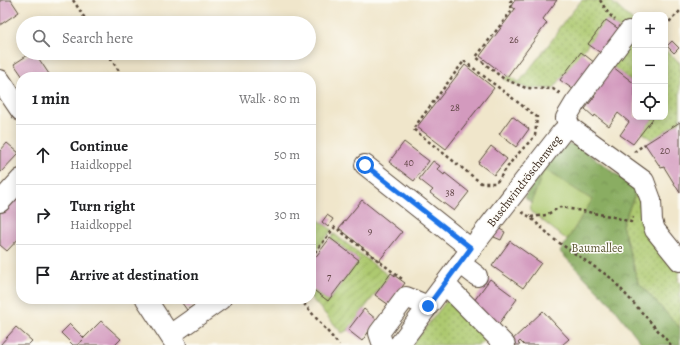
<!DOCTYPE html>
<html lang="en">
<head>
<meta charset="utf-8">
<style>
  body { margin:0; font-family:Alegreya,serif; background:#f2f2f2; color:#202124 }
  .controls { position:absolute; right:12px; top:12px; display:grid; overflow:hidden; border-radius:8px; box-shadow:0 2px 10px #0003 }
  .controls button { width:36px; height:36px; display:grid; place-items:center; padding:0; border:0; border-bottom:1px solid #e0e0e0; background:#fff; color:#202124; font:20px sans-serif }
  .stop { position:absolute; width:12px; height:12px; margin:-9px; border:3px solid #1a73e8; border-radius:50%; background:#fff }
  .stop.end { background:#1a73e8; border-color:#fff; box-shadow:0 1px 4px #0008 }
  .list { margin:0; padding:0; list-style:none }
  h2 { display:flex; justify-content:space-between; align-items:center; height:52px; margin:0; padding:0 16px; font-size:17px }
  h2 small { font-size:13px; font-weight:400; color:#757577 }
  .list li { display:grid; grid-template-columns:26px 1fr auto; gap:12px; align-items:center; box-sizing:border-box; height:60px; padding:0 16px; border-top:1px solid #e0e0e0 }
  .list b { display:block; font-size:15px; white-space:nowrap }
  .list p { margin:0; font-size:13px; white-space:nowrap; color:#757577 }
  .list em { font-size:13px; font-style:normal; color:#757577 }
  .icon { flex:none; width:22px; height:22px; fill:none; stroke:currentColor; stroke-width:2; stroke-linecap:round; stroke-linejoin:round }
  .map { position:relative; flex:none; width:680px; height:345px; overflow:hidden }
  .search { position:absolute; background:#fff; box-shadow:0 2px 10px #0003; left:16px; top:16px; width:300px; height:44px; display:flex; align-items:center; gap:10px; box-sizing:border-box; padding:0 14px; border-radius:22px; color:#757577; font-size:15px }
  .panel { position:absolute; background:#fff; box-shadow:0 2px 10px #0003; left:16px; top:72px; width:300px; height:232px; border-radius:16px }
  .map>svg:first-child { display:block }
  .grass { fill:url(#grass-dots); stroke:#747a46 }
  .forest { fill:url(#forest-crowns); stroke:#626c40 }
  .park { fill:#adc96f; stroke:#747a46 }
  .garden { fill:url(#garden-furrows); stroke:#747a46 }
  .building { fill:#d39abe }
  .lines { fill:none; stroke-linecap:round; stroke-linejoin:round }
  .minor-casing { stroke:#564638; stroke-width:22 }
  .path { stroke:#564638; stroke-width:2.5; stroke-dasharray:3 3; stroke-linecap:butt }
  .minor { stroke:#fff; stroke-width:20 }
  .route { stroke:#1a73e8; stroke-width:5 }
  .labels { text-anchor:middle; stroke-width:3; stroke-linejoin:round; paint-order:stroke }
  .number-label { font-size:10px; fill:#614646 }
  .street-label { font-size:12px; fill:#3b2a1e; stroke:#fdfcf7 }
  .park-label { font-size:12px; fill:#5d5a36; stroke:#fdfcf7 }
</style>
</head>
<body>
<div class="map">
<svg width="680" height="345" viewBox="0 0 680 345">
  <defs>
    <pattern id="grass-dots" width="8" height="8" patternUnits="userSpaceOnUse"><rect width="8" height="8" fill="#adc96f"/><path d="M2 2h.1M6 6h.1" fill="none" stroke="#8ea35b" stroke-width="1.8" stroke-linecap="round"/></pattern>
    <pattern id="forest-crowns" width="20" height="18" patternUnits="userSpaceOnUse"><rect width="20" height="18" fill="#8aad62"/><path d="M2 6a3 3 0 1 1 6 0M12 15a3 3 0 1 1 6 0" fill="none" stroke="#728d50"/></pattern>
    <pattern id="garden-furrows" width="10" height="10" patternUnits="userSpaceOnUse"><rect width="10" height="10" fill="#adc96f"/><path d="M-1 1l2-2M0 10L10 0M9 11l2-2" fill="none" stroke="#8ea35b"/></pattern>
  </defs>
  <rect width="100%" height="100%" fill="#fdfcf7"/>
  <filter id="ink" filterUnits="userSpaceOnUse"><feTurbulence type="fractalNoise" baseFrequency=".025" numOctaves="2"/><feDisplacementMap in="SourceGraphic" scale="8" xChannelSelector="R" yChannelSelector="G"/><feConvolveMatrix kernelMatrix="1 2 1 2 8 2 1 2 1" color-interpolation-filters="sRGB"/></filter>
  <filter id="wash" filterUnits="userSpaceOnUse"><feTurbulence type="fractalNoise" baseFrequency=".012" numOctaves="4" result="noise"/><feDisplacementMap in="SourceGraphic" scale="16" xChannelSelector="R" yChannelSelector="G"/><feGaussianBlur stdDeviation="0.9" result="paint"/><feColorMatrix in="noise" values="0 0 0 0 0 0 0 0 0 0 0 0 0 0 0 0 0 1.4 0 .05"/><feComposite in="paint" operator="in"/></filter>
  <g filter="url(#wash)">
    <rect width="100%" height="100%" fill="#f0e6cb"/>
    <path class="grass" d="M 582,0 L 610,0 L 635,23 L 635,84 L 613,67 L 620,30 L 607,20 L 553,89 L 526,88 L 504,79 L 508,75 L 519,82 L 521,80 L 559,31 L 558,29 Z
      M 665,50 L 680,63 L 680,122 L 652,140 L 642,132 L 654,117 L 665,117 Z
      M 637,190 L 646,228 L 680,267 L 678,281 L 680,283 L 680,328 L 638,282 L 622,225 Z
      M 452,294 L 490,335 L 480,345 L 412,345 Z"/>
    <path class="forest" d="M 575,144 L 637,189 L 622,225 L 638,282 L 680,328 L 680,345 L 643,345 L 611,304 L 560,252 L 592,200 L 544,170 L 531,203 L 524,197 L 558,146 Z"/>
    <path class="park" d="M 544,169 L 592,200 L 567,240 L 529,210 Z"/>
    <path class="garden" d="M 316,218 L 332,230 L 311,257 L 311,224 Z
      M 334,234 L 389,276 L 348,330 L 342,333 L 311,298 L 311,288 L 328,301 L 359,260 L 330,238 Z"/>
    <g id="blocks">
      <path class="building" d="M 0,0 L 11,0 L 19,12 L 0,25 Z
        M 515,0 L 557,0 L 543,19 L 547,23 L 507,77 L 480,56 L 515,9 L 511,6 Z
        M 606,20 L 620,30 L 602,54 L 588,44 Z
        M 672,41 L 679,48 L 674,53 L 667,46 Z
        M 581,52 L 595,63 L 574,90 L 560,80 Z
        M 31,53 L 35,53 L 51,77 L 23,77 L 14,64 Z
        M 465,65 L 494,88 L 446,149 L 417,127 Z
        M 613,67 L 635,84 L 635,117 L 654,117 L 633,144 L 620,135 L 629,122 L 618,113 L 609,126 L 595,115 L 594,117 L 585,109 L 595,96 L 593,93 Z
        M 512,116 L 529,129 L 516,147 L 499,134 Z
        M 680,122 L 680,193 L 664,167 L 661,168 L 645,144 Z
        M 404,142 L 429,161 L 414,181 L 389,162 Z
        M 7,143 L 19,153 L 0,173 L 0,151 Z
        M 491,146 L 507,159 L 494,175 L 478,163 Z
        M 433,161 L 440,166 L 437,169 L 444,175 L 445,173 L 469,192 L 454,211 L 430,193 L 433,190 L 419,179 Z
        M 15,193 L 21,198 L 21,236 L 7,251 L 0,245 L 0,208 Z
        M 362,200 L 402,232 L 379,261 L 339,228 Z
        M 327,215 L 333,219 L 328,227 L 322,222 Z
        M 496,227 L 505,232 L 501,240 L 494,237 Z
        M 330,238 L 359,260 L 328,301 L 311,288 L 311,263 Z
        M 510,241 L 541,263 L 523,288 L 492,266 Z
        M 391,273 L 405,283 L 389,305 L 375,295 Z
        M 490,279 L 517,299 L 498,325 L 471,305 Z
        M 179,299 L 204,299 L 187,310 Z
        M 364,309 L 377,320 L 362,341 L 348,330 Z
        M 543,311 L 569,339 L 562,345 L 524,345 L 520,341 L 518,343 L 520,345 L 511,345 L 509,343 Z
        M 101,321 L 121,339 L 115,345 L 80,345 L 79,344 L 83,340 L 77,345 L 73,345 L 61,333 L 70,324 L 84,338 Z
        M 16,327 L 32,341 L 28,345 L 0,345 Z"/>
    </g>
  </g>
  <g filter="url(#ink)">
    <use href="#blocks" fill-opacity="0" stroke="#564638" stroke-width="1"/>
    <g class="lines">
      <g class="minor-casing">
        <path id="minor" d="M 0,80 L 21,111
          M 571,128 L 566,118 L 575,103 L 629,31
          M 365,165 L 471,249
          M 0,202 L 21,179
          M 460,263 L 477,276
          M 445,284 L 505,345
          M 146,299 L 176,345
          M 170,335 L 221,299
          M 383,345 L 379,333 L 406,297 L 428,306
          M 399,345 L 471,249 L 562,132 L 566,128 L 571,128 L 644,181 L 651,200 L 652,221 L 655,230 L 680,261"/>
      </g>
      <path class="path" d="M 73,0 L 88,23
        M 512,0 L 510,2 L 512,10 L 476,57 L 504,79 L 526,88 L 553,89 L 561,94
        M 600,0 L 608,13 L 615,20
        M 665,20 L 668,23 L 680,11
        M 665,26 L 668,23
        M 107,53 L 123,77
        M 464,61 L 537,117 L 535,136 L 514,158 L 496,183 L 481,183 L 413,129 Z
        M 634,152 L 645,144
        M 522,212 L 530,217 L 555,240 L 611,278 L 671,345
        M 531,217 L 546,215 L 560,207 L 610,216 L 631,222 L 633,217
        M 311,257 L 335,227 L 402,279
        M 300,299 L 339,345"/>
      <use href="#minor" class="minor"/>
    </g>
  </g>
  <g class="lines" filter="url(#ink)">
    <path class="route" d="M 365,165 L 471,248 L 428,306"/>
  </g>
  <g class="labels">
    <g class="number-label">
      <text x="514" y="43">26</text>
      <text x="455" y="111">28</text>
      <text x="665" y="154">20</text>
      <text x="409" y="166">40</text>
      <text x="450" y="196">38</text>
      <text x="370" y="234">9</text>
      <text x="329" y="280">7</text>
    </g>
    <g class="street-label">
      <text transform="translate(524 181) rotate(-52)" y="4">Buschwindröschenweg</text>
    </g>
    <g class="park-label">
      <text x="597" y="252">Baumallee</text>
    </g>
  </g>
</svg>
<div class="controls">
<button>+</button>
<button>−</button>
<button><svg class="icon" aria-label="locate" viewBox="0 0 24 24"><circle cx="12" cy="12" r="6"/><path d="M12 2v4M12 18v4M2 12h4M18 12h4"/></svg></button>
</div>
<div class="stop" style="left:365px;top:165px"></div>
<div class="stop end" style="left:428px;top:306px"></div>
<div class="search"><svg class="icon" aria-label="search" viewBox="0 0 24 24"><circle cx="10" cy="10" r="6"/><path d="M15 15l6 6"/></svg>Search here</div>
<section class="panel">
<h2>1 min<small>Walk · 80 m</small></h2>
<ul class="list">
<li><svg class="icon" aria-label="ahead" viewBox="0 0 24 24"><path d="M12 20V5M6 11l6-6 6 6"/></svg><div><b>Continue</b><p>Haidkoppel</p></div><em>50 m</em></li>
<li><svg class="icon" aria-label="right" viewBox="0 0 24 24"><path d="M7 20v-9h11M14 6l5 5-5 5"/></svg><div><b>Turn right</b><p>Haidkoppel</p></div><em>30 m</em></li>
<li><svg class="icon" aria-label="arrive" viewBox="0 0 24 24"><path d="M6 21V4h12l-3 4 3 4H6"/></svg><div><b>Arrive at destination</b></div></li>
</ul>
</section>
</div>
</body>
</html>
